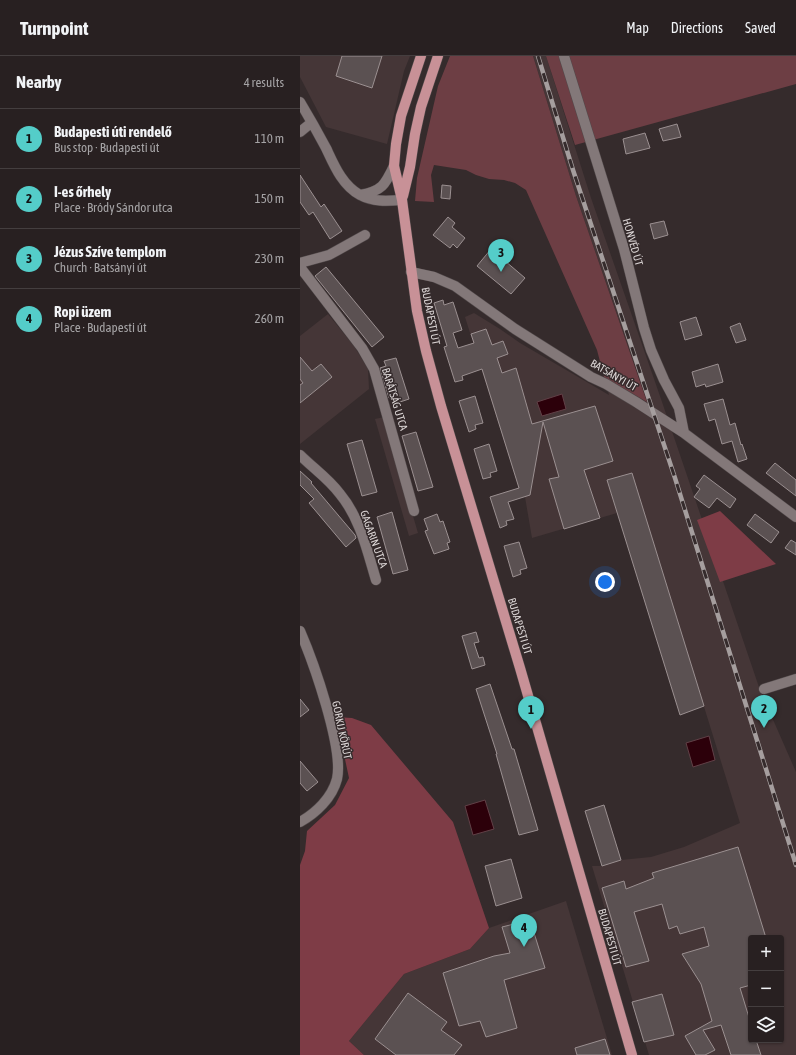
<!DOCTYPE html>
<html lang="en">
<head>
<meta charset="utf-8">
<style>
  body { margin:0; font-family:"Asap Condensed",sans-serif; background:#30282a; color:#f1f3f6 }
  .controls { position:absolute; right:12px; bottom:12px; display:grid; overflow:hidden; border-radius:4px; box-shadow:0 1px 3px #0004 }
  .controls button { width:36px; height:36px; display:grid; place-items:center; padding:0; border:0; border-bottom:1px solid #443e3f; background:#282021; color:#f1f3f6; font:20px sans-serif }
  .you { position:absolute; left:305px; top:526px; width:14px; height:14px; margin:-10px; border:3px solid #fff; border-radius:50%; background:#1a73e8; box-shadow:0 0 0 6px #1a73e833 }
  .badge { display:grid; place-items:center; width:26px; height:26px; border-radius:50%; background:#54cdc9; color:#111; font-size:13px; font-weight:700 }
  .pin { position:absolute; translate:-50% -33px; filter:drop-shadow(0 1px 2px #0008) }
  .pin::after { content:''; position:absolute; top:21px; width:14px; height:12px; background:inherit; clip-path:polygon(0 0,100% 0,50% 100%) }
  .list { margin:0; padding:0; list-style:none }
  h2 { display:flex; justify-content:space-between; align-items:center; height:52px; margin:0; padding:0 16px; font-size:17px }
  h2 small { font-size:13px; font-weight:400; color:#a5a3a5 }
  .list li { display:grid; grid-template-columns:26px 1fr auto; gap:12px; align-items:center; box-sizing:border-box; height:60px; padding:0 16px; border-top:1px solid #443e3f }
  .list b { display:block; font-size:15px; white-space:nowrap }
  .list p { margin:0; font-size:13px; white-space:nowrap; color:#a5a3a5 }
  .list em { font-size:13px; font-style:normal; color:#a5a3a5 }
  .icon { flex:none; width:22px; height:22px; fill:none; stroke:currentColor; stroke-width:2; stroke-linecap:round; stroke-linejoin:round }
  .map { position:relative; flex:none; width:496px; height:999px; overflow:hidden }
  header { display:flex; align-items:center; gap:24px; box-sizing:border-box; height:56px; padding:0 20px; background:#282021; border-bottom:1px solid #443e3f }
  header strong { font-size:19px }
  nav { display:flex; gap:22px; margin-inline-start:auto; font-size:14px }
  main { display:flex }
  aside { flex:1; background:#282021 }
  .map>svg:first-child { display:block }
  .built { fill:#453637; fill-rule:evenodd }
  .green { fill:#6d3e44 }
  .forest { fill:#7e3c46 }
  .water { fill:#2c000a; stroke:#614047 }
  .building { fill:#5b5152; stroke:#9b9091 }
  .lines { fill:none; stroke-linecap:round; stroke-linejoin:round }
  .street-casing { stroke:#524a4b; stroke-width:11 }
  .primary-casing { stroke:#524a4b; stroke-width:11 }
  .street { stroke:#837879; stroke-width:10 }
  .primary { stroke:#c89197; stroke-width:10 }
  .rail-casing { stroke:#a59e9e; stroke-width:4.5 }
  .rail { stroke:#352b2c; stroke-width:3; stroke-dasharray:9; stroke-linecap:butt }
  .labels { text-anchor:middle; stroke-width:3; stroke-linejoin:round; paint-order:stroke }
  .street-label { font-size:11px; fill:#dcd6d6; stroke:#352b2c }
</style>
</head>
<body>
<header>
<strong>Turnpoint</strong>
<nav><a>Map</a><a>Directions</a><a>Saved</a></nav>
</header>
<main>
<aside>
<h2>Nearby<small>4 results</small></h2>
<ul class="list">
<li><span class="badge">1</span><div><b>Budapesti úti rendelő</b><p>Bus stop · Budapesti út</p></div><em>110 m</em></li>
<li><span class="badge">2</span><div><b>I-es őrhely</b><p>Place · Bródy Sándor utca</p></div><em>150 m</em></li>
<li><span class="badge">3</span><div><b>Jézus Szíve templom</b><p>Church · Batsányi út</p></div><em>230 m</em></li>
<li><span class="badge">4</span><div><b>Ropi üzem</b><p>Place · Budapesti út</p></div><em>260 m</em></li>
</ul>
</aside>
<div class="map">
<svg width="496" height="999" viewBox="0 0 496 999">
  <rect width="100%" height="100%" fill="#352b2c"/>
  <path class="built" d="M 0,0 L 110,0 L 104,15 L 87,88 L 26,71 L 0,21 Z
    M 233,0 L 246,0 L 291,142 L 361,343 L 460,634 L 496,716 L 496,999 L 349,999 L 292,810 L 302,810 L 321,804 L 351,801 L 384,791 L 440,767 L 332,418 L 307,424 L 317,457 L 232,482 L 225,441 L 222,442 L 165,261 L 174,257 L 200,273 L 220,287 L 309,339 L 304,321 L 347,345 L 276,140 ZM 451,882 L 481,882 L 481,984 L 451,984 Z
    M 28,258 L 54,290 L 68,313 L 69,333 L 0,388 L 0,280 Z
    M 84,361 L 118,477 L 109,480 L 75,363 Z
    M 266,845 L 312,999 L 64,999 L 49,985 L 104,918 L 170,893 L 189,872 Z"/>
  <path class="green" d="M 150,0 L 233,0 L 276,140 L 347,346 L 304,321 L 297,294 L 226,134 L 215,127 L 204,124 L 189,123 L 176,119 L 166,114 L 134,109 L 131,119 L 134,146 L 115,145 L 117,122 L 138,30 Z
    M 246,0 L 496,0 L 496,28 L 275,89 Z"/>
  <path class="forest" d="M 420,455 L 476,508 L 420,526 L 397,464 Z
    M 36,661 L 52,662 L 71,669 L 153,766 L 189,872 L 170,893 L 104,918 L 49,985 L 64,999 L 0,999 L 0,809 L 5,795 L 7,775 L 35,749 L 49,722 Z"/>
  <path class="water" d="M 262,338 L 266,353 L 242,360 L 237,346 Z
    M 409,680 L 415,704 L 393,711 L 386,687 Z
    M 185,744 L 194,773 L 173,779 L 165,750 Z"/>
  <path class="building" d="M 42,0 L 82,0 L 72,32 L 36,20 Z
    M 377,68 L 381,81 L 363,85 L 359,73 Z
    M 345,77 L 350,92 L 326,98 L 323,83 Z
    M 0,119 L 21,151 L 24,148 L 42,175 L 30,183 L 13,156 L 9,159 L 0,146 Z
    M 142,129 L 151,130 L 150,143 L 141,142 Z
    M 148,161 L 155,167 L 152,171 L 165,182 L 157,192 L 153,188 L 150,192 L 133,179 Z
    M 364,165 L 368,179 L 354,183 L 350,168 Z
    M 191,193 L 225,222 L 211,238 L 177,210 Z
    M 26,211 L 84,281 L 72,291 L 15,220 Z
    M 143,244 L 144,249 L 153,246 L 162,274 L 153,277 L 158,292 L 174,287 L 171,278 L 186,273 L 192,289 L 203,285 L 208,298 L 197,302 L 202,317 L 216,312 L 232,368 L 295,350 L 313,405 L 284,414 L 300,462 L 264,473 L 249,423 L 259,421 L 243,366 L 230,439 L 208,446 L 214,463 L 206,465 L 207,469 L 200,472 L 190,441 L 219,432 L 182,313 L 162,320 L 163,324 L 155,326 L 144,291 L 147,290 L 134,247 Z
    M 396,261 L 402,279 L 385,284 L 380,266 Z
    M 440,267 L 446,284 L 436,287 L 430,271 Z
    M 0,301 L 12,315 L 21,308 L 32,321 L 0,347 L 0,329 L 3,327 L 0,323 Z
    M 96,302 L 109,343 L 97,347 L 95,341 L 89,342 L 80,312 L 86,310 L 84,305 Z
    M 418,308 L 423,326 L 406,331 L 405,328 L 396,331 L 392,316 Z
    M 175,340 L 183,367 L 175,369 L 176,373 L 169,376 L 159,345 Z
    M 423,343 L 430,369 L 435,367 L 441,389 L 442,388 L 447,403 L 438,406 L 432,385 L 422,388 L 415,363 L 409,365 L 404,348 Z
    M 116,376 L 133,431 L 118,435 L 102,380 Z
    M 62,384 L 77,436 L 62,440 L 47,388 Z
    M 189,388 L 197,415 L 190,417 L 191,421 L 183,423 L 174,393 Z
    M 475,407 L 496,424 L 496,440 L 466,417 Z
    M 0,415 L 12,426 L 11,427 L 55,479 L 56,482 L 46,491 L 9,447 L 14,443 L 0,429 Z
    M 332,417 L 404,650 L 380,659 L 307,424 Z
    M 404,419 L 436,443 L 430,452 L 417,442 L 409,452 L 394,441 L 400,433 L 396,430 Z
    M 92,456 L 108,514 L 93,518 L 77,461 Z
    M 137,458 L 140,466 L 143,465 L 150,486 L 147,487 L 149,493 L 134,498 L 125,475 L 128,474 L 124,463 Z
    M 455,458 L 479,476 L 471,487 L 447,469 Z
    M 491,484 L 496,487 L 496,499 L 485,492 Z
    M 219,486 L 227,512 L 220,514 L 221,518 L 213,521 L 204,490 Z
    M 176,576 L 179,586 L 174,587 L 179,602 L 183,601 L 185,609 L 172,613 L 162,580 Z
    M 190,628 L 212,693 L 214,693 L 238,774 L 219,779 L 196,698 L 197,698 L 176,633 Z
    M 0,643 L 9,654 L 0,661 Z
    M 0,705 L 18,726 L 7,735 L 0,727 Z
    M 304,749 L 321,804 L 302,810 L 285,755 Z
    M 438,791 L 466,882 L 451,882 L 451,929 L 440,932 L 451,968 L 451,984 L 456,984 L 461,999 L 431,999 L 421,969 L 403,974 L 415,994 L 405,999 L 396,999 L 385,980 L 412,965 L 401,928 L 382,898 L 409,890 L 404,871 L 380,878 L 377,870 L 369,873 L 362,848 L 334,856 L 349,905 L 326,911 L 302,832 L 324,825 L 326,833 L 354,822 L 352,817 Z
    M 211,803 L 222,842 L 196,850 L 185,810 Z
    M 230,864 L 245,912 L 204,924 L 217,972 L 186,981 L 180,965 L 159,970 L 143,917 L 194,900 L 210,897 L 202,871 Z
    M 108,937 L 147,966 L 141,974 L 162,989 L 154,999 L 96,999 L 75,983 Z
    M 362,938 L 374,979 L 344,986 L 332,946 Z
    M 305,983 L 310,999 L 277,999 L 275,992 Z"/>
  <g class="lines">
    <g class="street-casing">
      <path id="street" d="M 264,0 L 324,193 L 344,272 L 351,294 L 364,324 L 379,352 L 384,377
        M 0,46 C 9,61 18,77 26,92 C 34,109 42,129 60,139 C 73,146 87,145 102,144
        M 0,76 L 11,67
        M 60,139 C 82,135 85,129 94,110
        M 0,207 L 29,199 L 65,179
        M 0,211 L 62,292 L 74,313 L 114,455
        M 111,216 L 134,221 L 155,230 L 215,273 L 291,321 L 306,328 L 336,346 L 384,377 L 496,461
        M 0,399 C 13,412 29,423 40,438 C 60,462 67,494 76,524
        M 0,575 C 13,605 44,692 37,723 C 32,742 16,757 0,766
        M 464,633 L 496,623"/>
    </g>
    <g class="primary-casing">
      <path id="primary" d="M 121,0 L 101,60 L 96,88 L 94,110 L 102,144 L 117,255 L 126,295 L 141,350 L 220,612 L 332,999
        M 103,140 L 110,111 L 115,78 L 121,51 L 138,0"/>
    </g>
    <use href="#street" class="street"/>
    <use href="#primary" class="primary"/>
    <g class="rail-casing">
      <path id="rail" d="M 238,0 L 273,114 L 375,422 L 496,809"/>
    </g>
    <use href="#rail" class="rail"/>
  </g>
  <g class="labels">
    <g class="street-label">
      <text transform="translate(333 186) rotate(74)" y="4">HONVÉD ÚT</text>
      <text transform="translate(131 260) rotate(79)" y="4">BUDAPESTI ÚT</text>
      <text transform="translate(314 319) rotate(30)" y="4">BATSÁNYI ÚT</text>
      <text transform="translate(95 343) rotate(73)" y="4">BARÁTSÁG UTCA</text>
      <text transform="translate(74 483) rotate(70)" y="4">GAGARIN UTCA</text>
      <text transform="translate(220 570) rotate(73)" y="4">BUDAPESTI ÚT</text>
      <text transform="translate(42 674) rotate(78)" y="4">GORKIJ KÖRÚT</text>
      <text transform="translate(310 881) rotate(74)" y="4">BUDAPESTI ÚT</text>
    </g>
  </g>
</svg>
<div class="controls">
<button>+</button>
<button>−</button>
<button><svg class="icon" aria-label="layers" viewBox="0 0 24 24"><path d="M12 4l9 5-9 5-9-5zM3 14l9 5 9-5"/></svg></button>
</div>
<div class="you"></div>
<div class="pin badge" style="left:231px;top:673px">1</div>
<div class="pin badge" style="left:464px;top:672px">2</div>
<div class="pin badge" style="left:201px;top:216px">3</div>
<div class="pin badge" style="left:224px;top:891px">4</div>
</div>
</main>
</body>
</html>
